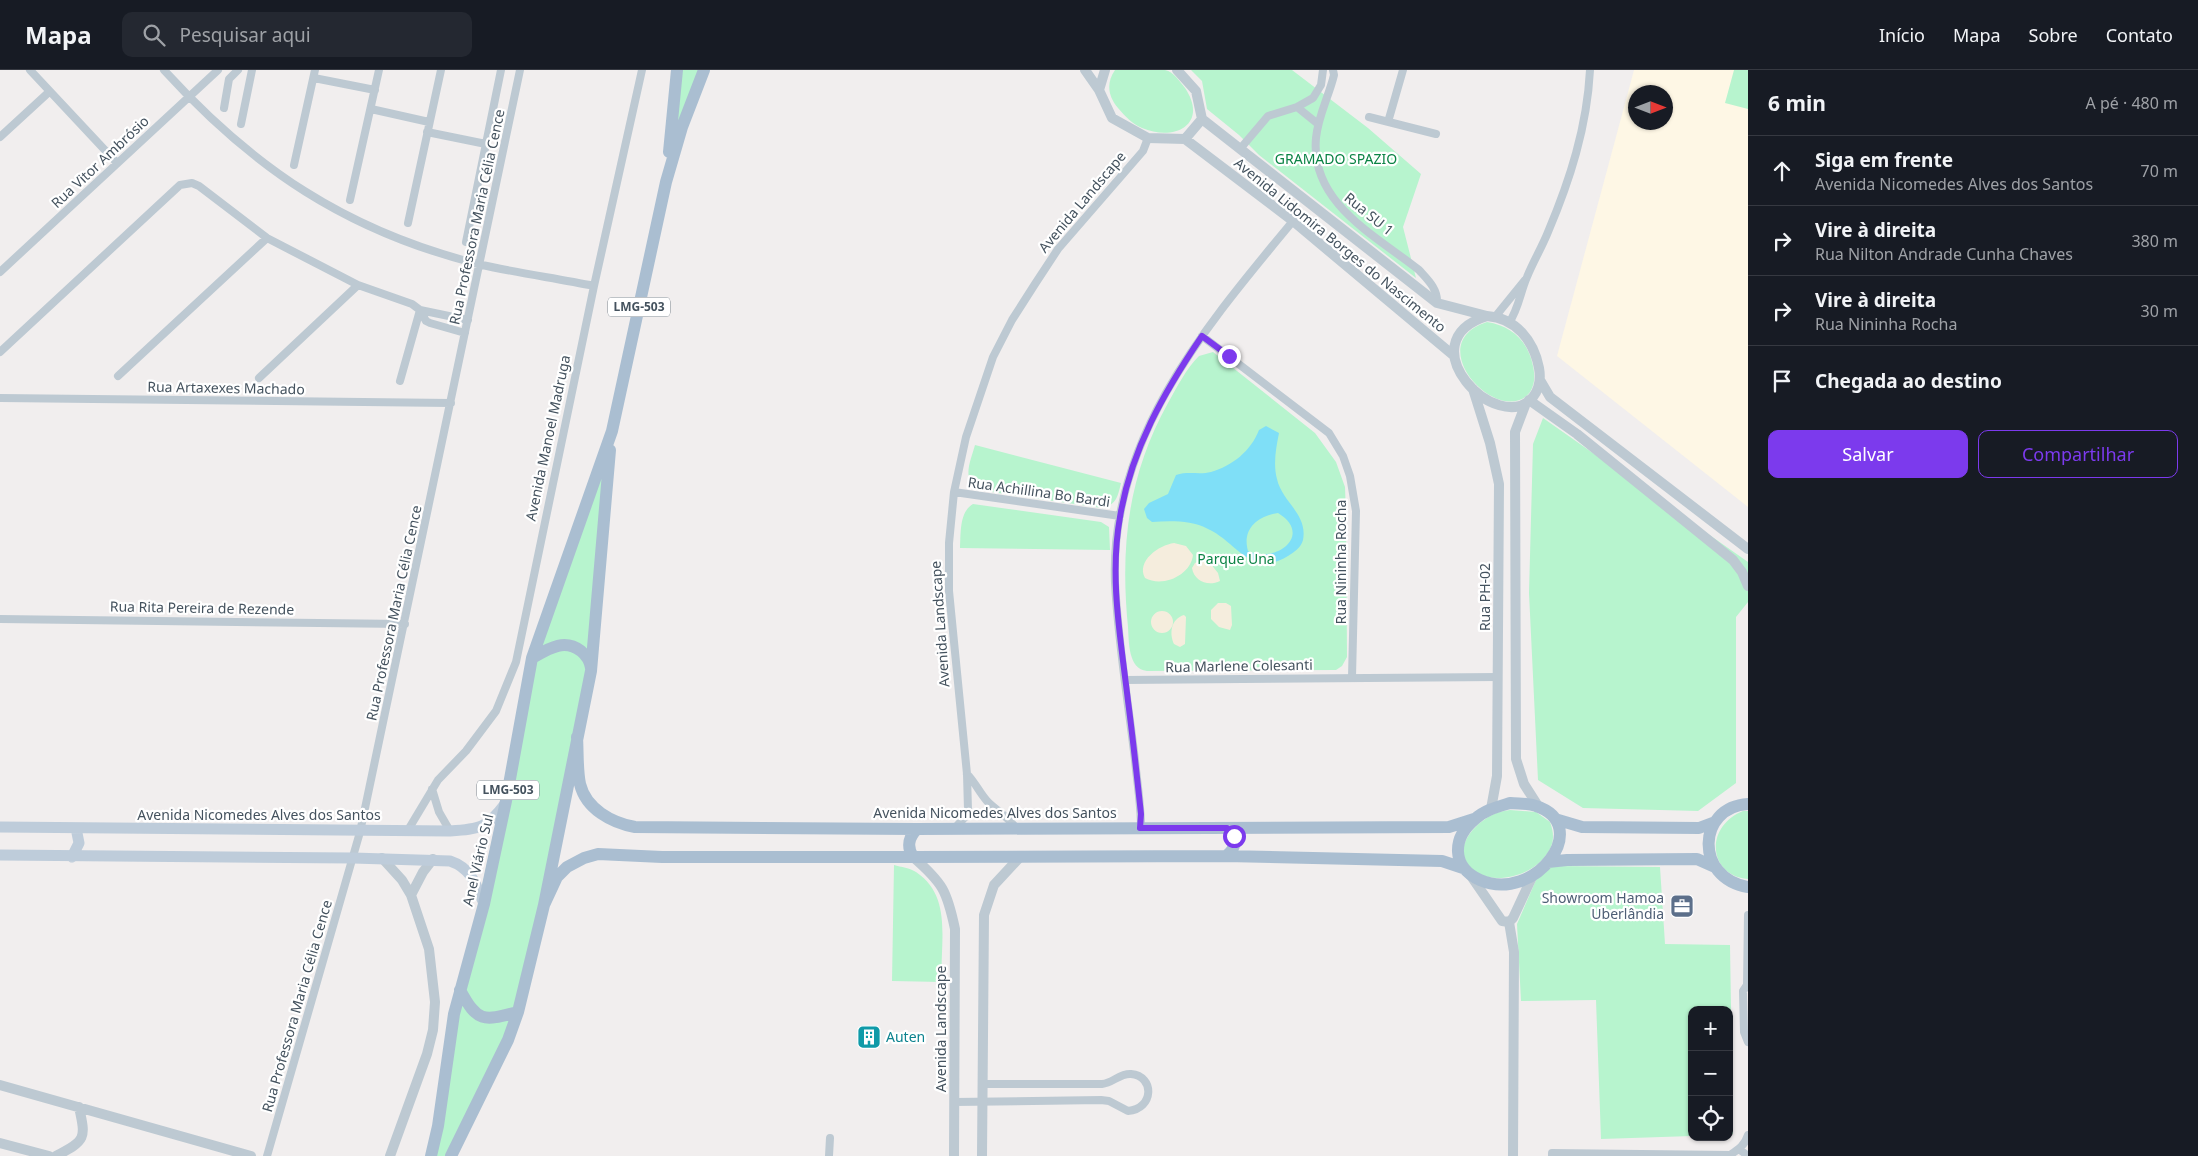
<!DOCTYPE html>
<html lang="pt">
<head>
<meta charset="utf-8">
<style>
  body { margin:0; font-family:"Noto Sans",sans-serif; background:#242831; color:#f1f3f6 }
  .controls { position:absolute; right:15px; bottom:15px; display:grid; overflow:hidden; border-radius:10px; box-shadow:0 1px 4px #0004 }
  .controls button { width:45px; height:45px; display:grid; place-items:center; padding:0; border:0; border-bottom:1px solid #363941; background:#171b24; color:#f1f3f6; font:25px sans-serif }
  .compass { position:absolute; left:1628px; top:15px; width:45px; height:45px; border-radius:50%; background:#171b24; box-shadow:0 1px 4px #0004; rotate:90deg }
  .stop { position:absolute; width:15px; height:15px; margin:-11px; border:4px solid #7c3aed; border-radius:50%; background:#fff }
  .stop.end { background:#7c3aed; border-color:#fff; box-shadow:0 1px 5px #0008 }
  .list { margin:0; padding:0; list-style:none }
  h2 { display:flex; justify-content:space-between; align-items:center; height:65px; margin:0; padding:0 20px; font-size:21px }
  h2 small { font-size:16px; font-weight:400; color:#9ea1a6 }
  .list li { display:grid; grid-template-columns:32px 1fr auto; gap:15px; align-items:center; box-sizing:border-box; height:70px; padding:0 20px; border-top:1px solid #363941 }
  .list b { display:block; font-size:19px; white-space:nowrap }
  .list p { margin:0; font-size:16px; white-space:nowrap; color:#9ea1a6 }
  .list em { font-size:16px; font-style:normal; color:#9ea1a6 }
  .actions { display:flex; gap:10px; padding:15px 20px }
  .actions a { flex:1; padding:11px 0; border:1px solid #7c3aed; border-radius:10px; text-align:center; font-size:18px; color:#7c3aed }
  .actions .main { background:#7c3aed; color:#fff }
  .icon { flex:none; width:28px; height:28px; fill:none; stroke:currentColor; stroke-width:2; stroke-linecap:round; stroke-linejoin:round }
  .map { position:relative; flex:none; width:1748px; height:1086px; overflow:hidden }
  header { display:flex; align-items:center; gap:30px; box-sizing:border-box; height:70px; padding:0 25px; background:#171b24; border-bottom:1px solid #363941 }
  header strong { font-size:24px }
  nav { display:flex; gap:28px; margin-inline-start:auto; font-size:18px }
  .search { width:350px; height:45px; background:#242831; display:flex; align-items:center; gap:12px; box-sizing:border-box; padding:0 18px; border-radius:10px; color:#9ea1a6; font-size:19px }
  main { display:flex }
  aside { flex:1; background:#171b24 }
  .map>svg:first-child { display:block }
  .commercial { fill:#fef7e5; fill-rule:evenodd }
  .green { fill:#b7f4ce }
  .sand { fill:#f5eddd }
  .water { fill:#7fdff7; fill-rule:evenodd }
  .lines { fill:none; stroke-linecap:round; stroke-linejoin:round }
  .minor { stroke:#bdc9d2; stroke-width:8 }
  .tertiary { stroke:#bdc9d2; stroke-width:10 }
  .secondary { stroke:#beccda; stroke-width:11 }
  .primary { stroke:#aabed1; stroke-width:12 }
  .route { stroke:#7c3aed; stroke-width:6 }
  .labels { text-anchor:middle; stroke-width:4.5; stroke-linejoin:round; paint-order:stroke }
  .shield { fill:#fff; stroke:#7c868e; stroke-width:1 }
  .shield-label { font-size:12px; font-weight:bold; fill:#44525e }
  .park-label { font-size:14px; fill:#0b8345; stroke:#fff }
  .street-label { font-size:14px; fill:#44525e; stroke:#fff }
  .service-label { font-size:14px; fill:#4e5e75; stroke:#fff; text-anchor:end }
  .culture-label { font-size:14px; fill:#0d838f; stroke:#fff; text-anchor:start }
</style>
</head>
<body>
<header>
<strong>Mapa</strong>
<div class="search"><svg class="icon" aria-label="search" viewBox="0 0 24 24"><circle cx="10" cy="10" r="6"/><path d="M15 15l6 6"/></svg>Pesquisar aqui</div>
<nav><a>Início</a><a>Mapa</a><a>Sobre</a><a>Contato</a></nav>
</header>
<main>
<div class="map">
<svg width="1748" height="1086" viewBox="0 0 1748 1086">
  <rect width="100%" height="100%" fill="#f1eeee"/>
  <path class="commercial" d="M 1634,0 L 1748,0 L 1748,437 L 1557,286 ZM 1636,22 L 1666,22 L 1666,52 L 1636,52 Z"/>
  <path class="green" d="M 676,0 L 704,0 L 666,112 Z
    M 1115,0 C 1130,0 1152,0 1165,0 C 1174,2 1180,12 1185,18 C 1209,54 1175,72 1142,58 C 1132,54 1125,46 1118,38 C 1108,26 1106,13 1115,0 Z
    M 1191,0 L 1292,0 L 1368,58 L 1421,104 L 1403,157 L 1416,208 L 1259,85 L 1239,65 L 1207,39 L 1202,11 Z
    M 1734,0 L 1748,0 L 1748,39 L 1725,33 Z
    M 1487,252 C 1512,256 1528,271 1533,296 C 1535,306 1535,314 1530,322 C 1501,360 1418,274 1487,252 Z
    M 1213,282 L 1315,363 L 1336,392 L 1345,417 L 1346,444 L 1347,587 L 1342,596 L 1336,600 L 1147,601 C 1128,599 1129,572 1128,557 C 1120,476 1128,405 1168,333 C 1177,317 1186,299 1199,286 Z
    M 1543,348 L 1748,492 L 1748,532 L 1736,547 L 1736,713 L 1698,741 L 1583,738 L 1538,710 L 1529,523 L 1533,374 Z
    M 612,361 L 591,601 L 518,942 L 451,1086 L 431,1086 L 454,944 L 532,588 Z
    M 975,375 L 1121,413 C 1118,425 1117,435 1102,438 L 978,420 C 961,409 971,390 975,375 Z
    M 973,434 L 1101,452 L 1109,457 L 1110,480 L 960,478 C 961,464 959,442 973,434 Z
    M 1510,740 L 1536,742 L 1550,752 C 1556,768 1553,778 1542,790 C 1526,808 1483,818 1467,793 C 1455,774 1476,753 1492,745 C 1497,742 1504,741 1510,740 Z
    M 1743,741 L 1748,741 L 1748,809 C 1707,805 1705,756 1743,741 Z
    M 894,795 C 901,797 910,798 916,802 C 954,827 939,875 942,912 L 892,911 Z
    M 1552,796 L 1660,797 L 1665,874 L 1730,875 L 1733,1064 L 1729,1064 L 1729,940 L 1692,940 L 1692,1066 L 1601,1069 L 1596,930 L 1521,931 L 1517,854 L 1536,810 Z"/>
  <path class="sand" d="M 1174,473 L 1186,476 L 1193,485 C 1191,505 1163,518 1145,508 C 1136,491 1159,475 1174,473 Z
    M 1200,491 L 1210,493 L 1218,503 L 1220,511 C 1208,517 1194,511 1192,498 L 1195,493 Z
    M 1218,533 L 1226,533 L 1231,536 L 1232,555 L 1230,560 L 1219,557 L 1211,549 L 1211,540 Z
    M1151 552a11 11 0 1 1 22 0a11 11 0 1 1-22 0Z
    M 1184,545 L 1186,547 L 1185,574 L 1180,577 L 1174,574 C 1169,563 1171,549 1184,545 Z"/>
  <path class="water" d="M 1266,356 L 1279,363 C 1276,378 1273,394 1277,409 C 1282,432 1308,444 1303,470 C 1301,478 1294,482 1288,486 C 1251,509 1237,472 1208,459 C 1191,450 1170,451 1152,452 L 1147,448 L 1144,439 L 1149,433 L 1168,424 L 1176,405 C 1188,401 1200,405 1211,402 C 1232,396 1251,381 1259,360 ZM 1278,443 C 1313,464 1278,494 1248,481 C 1242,460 1256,446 1278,443 Z"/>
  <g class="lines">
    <path class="minor" d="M 30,0 L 117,93
      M 164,0 C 254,99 347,161 478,194 C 516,203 555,208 594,216
      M 1333,0 L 1334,5 C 1329,26 1318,46 1316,68 C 1310,133 1375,165 1419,200 C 1428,210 1438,219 1437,233
      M 314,8 L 375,20
      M 1297,37 L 1318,54
      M 224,38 L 229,9 L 238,0
      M 371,39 L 429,52
      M 1369,47 L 1436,64
      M 1388,52 L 1403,0
      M 241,54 L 252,0
      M 427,62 L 486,74
      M 0,67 L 49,22
      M 1240,79 L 1268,46 L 1297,37 L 1313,28 L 1321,15 L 1323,0
      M 294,95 L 315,0
      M 350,130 L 379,0
      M 408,153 L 441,0
      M 466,172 L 501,0
      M 0,202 L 218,0
      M 420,240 L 468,250
      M 1495,247 L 1525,210
      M 1509,253 C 1519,238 1520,223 1527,207 C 1533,192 1542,177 1548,162 C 1570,110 1587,57 1590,0
      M 1202,266 L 1329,363 L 1343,386 L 1350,406 L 1356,441 L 1352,607
      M 0,282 L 180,115 L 192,113 L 199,116 L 267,168 L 358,215 L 412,234 L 420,240 L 426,251 L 430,253 L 465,263
      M 118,306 L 267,168
      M 259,308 L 358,215
      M 400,311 L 420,240
      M 0,328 L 451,333
      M 954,422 L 1120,446
      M 0,549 L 405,554
      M 1125,610 L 1498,607
      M 967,704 C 975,712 979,722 987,731 C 996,741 1009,746 1016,759
      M 432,719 L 439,742 L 450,761
      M 1141,758 C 1141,735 1137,712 1135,690 C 1128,631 1118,572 1115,513 C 1109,368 1207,255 1293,151
      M 954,759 L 966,746 L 968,740 L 967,704 L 949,521 L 949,473 L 954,422 L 966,367 L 993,287 L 1012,250 L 1035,214 L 1058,179 L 1143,81 L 1148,68
      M 408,760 L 438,710 L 466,681 L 496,641 L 516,592 L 594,216 L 642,0
      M 1748,845 L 1747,915 L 1743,921 L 1744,962 L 1748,972
      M 954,1032 L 1101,1030 L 1109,1031 L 1128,1041 C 1154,1039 1155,1006 1131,1004 C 1120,1003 1113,1013 1102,1014 L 983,1014
      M 1739,1079 L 1748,1086
      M 267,1086 L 360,762 L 520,0
      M 829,1086 L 830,1068
      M 1552,1086 L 1552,1083 L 1730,1085 C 1739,1079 1745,1075 1748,1065"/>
    <path class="tertiary" d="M 1085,0 L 1099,20
      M 1105,0 L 1099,20 L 1112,48 L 1148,68 L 1185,69 L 1202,49
      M 1177,0 L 1196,21 L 1202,49
      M 1202,49 L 1437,233 L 1487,246
      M 1185,69 L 1293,151 L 1453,285
      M 1487,246 C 1516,248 1534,271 1539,298 C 1541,309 1540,318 1533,327 C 1498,368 1405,272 1487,246 Z
      M 1540,310 L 1550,327 L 1748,479
      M 1473,319 L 1490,373 L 1499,414 L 1497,706 L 1491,739
      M 1529,330 L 1577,364 L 1733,490 L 1742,502 L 1748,516
      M 1526,333 L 1515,362 L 1516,689 L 1524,714 L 1538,736
      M 913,787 C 943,813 947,821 955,859 L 954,1086
      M 382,788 L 402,810 L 411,825 L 429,879 L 435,932 L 433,960 L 427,984 L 390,1086
      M 1471,806 L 1502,851 L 1509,852
      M 411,825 L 423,802 L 433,789
      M 1509,852 L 1514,882 L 1513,1086
      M 1509,852 L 1513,848 L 1533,805
      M 0,1015 L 251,1086
      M 0,1073 L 49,1086
      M 56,1086 C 86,1070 86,1069 79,1037
      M 982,1086 L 984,845 L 994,815 L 1020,787"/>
    <path class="secondary" d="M 0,757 L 450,761 C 480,759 487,758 505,734
      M 0,785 L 353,788 L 450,791 C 471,798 476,814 484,834
      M 72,787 L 79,773 L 76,758"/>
    <path class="primary" d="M 669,82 L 677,0
      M 532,588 C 548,579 564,568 581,581 C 587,586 590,591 591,598
      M 577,667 C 578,683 577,699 580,714 C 586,739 612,753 635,757 L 917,759 L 1449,757 L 1474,749
      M 1510,733 C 1519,734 1528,733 1536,736 C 1594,755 1535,834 1480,810 C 1451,797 1452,768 1475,749 C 1485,740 1497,737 1510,733 Z
      M 1748,734 C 1697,737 1694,808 1748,817
      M 1555,749 L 1582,757 L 1699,758 L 1715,752
      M 1226,786 C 1237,778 1237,767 1227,758
      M 913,787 C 907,777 908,768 917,759
      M 1548,792 L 1567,790 L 1697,789 L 1715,797
      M 544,835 L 557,807 L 567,797 L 584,788 L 598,784 L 662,787 L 913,787 L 1226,786 L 1442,791 L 1463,798
      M 460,920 C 478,953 483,951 518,942
      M 431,1086 L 438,1056 L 454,944 L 484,834 L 506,731 L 532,588 L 612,361 L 666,112 L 682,57 L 704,0
      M 451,1086 L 508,970 L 518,942 L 544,835 L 591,601 L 610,380"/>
  </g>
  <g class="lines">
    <path class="route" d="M 1229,286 L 1202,266 C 1164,322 1131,380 1120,447 C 1109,508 1121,570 1128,631 C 1133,669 1137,707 1141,744 L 1140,758 L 1227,758 L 1234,766"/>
  </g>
  <defs>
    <g id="office-square" transform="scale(1.25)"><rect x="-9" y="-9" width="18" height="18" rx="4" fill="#5c6f8a" stroke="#fff"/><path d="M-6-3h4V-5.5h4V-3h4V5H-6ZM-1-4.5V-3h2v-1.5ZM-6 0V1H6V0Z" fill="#fff"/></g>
    <g id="building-square" transform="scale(1.25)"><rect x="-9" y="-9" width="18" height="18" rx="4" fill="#0f9aa8" stroke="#fff"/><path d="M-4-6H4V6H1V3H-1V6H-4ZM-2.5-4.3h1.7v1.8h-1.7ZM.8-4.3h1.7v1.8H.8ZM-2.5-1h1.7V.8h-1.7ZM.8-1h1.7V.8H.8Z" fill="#fff"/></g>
  </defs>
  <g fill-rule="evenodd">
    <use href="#office-square" x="1682" y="836"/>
    <use href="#building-square" x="869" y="967"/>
  </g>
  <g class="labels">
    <g class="shield">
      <rect x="608" y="227.5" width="62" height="19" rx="4"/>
      <rect x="477" y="710.5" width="62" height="19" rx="4"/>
    </g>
    <g class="shield-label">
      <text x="639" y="241">LMG-503</text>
      <text x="508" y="724">LMG-503</text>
    </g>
    <g class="park-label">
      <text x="1336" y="94">GRAMADO SPAZIO</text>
      <text x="1236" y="494">Parque Una</text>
    </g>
    <g class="street-label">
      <text transform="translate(100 92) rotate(-43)" y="5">Rua Vitor Ambrósio</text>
      <text transform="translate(1082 132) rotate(-50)" y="5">Avenida Landscape</text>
      <text transform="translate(1369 144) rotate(39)" y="5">Rua SU 1</text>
      <text transform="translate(477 147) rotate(-78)" y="5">Rua Professora Maria Célia Cence</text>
      <text transform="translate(1340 175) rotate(39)" y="5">Avenida Lidomira Borges do Nascimento</text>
      <text transform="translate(226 318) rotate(1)" y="5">Rua Artaxexes Machado</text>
      <text transform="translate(548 368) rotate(-78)" y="5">Avenida Manoel Madruga</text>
      <text transform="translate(1039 422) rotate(8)" y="5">Rua Achillina Bo Bardi</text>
      <text transform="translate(1341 492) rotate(-90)" y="5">Rua Nininha Rocha</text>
      <text transform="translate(1485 527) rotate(-90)" y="5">Rua PH-02</text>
      <text transform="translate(202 538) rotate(1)" y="5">Rua Rita Pereira de Rezende</text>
      <text transform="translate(394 543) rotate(-78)" y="5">Rua Professora Maria Célia Cence</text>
      <text transform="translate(940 554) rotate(-94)" y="5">Avenida Landscape</text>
      <text transform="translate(1239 596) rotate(-1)" y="5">Rua Marlene Colesanti</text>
      <text x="995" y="748">Avenida Nicomedes Alves dos Santos</text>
      <text x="259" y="750">Avenida Nicomedes Alves dos Santos</text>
      <text transform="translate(478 790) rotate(-77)" y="5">Anel Viário Sul</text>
      <text transform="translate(297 936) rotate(-74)" y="5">Rua Professora Maria Célia Cence</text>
      <text transform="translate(941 959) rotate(-90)" y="5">Avenida Landscape</text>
    </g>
    <g class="service-label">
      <text x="1664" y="833">Showroom Hamoa<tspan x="1664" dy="16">Uberlândia</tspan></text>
    </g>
    <g class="culture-label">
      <text x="886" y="972">Auten</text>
    </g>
  </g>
</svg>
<div class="controls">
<button>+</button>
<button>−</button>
<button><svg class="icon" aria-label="locate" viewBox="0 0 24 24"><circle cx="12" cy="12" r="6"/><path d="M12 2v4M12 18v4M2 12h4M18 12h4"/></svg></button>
</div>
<svg class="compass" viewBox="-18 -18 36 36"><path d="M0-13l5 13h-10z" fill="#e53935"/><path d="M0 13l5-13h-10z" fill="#9ea1a6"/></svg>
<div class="stop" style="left:1234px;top:766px"></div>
<div class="stop end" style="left:1229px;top:286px"></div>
</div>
<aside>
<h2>6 min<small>A pé · 480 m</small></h2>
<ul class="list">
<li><svg class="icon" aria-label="ahead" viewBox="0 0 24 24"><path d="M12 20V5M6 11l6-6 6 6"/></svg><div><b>Siga em frente</b><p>Avenida Nicomedes Alves dos Santos</p></div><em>70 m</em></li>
<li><svg class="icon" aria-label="right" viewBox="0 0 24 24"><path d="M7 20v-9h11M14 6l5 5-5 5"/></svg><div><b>Vire à direita</b><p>Rua Nilton Andrade Cunha Chaves</p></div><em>380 m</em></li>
<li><svg class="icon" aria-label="right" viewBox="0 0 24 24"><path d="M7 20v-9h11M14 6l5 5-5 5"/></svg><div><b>Vire à direita</b><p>Rua Nininha Rocha</p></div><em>30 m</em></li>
<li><svg class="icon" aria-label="arrive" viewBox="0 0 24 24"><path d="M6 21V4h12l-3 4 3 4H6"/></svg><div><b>Chegada ao destino</b></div></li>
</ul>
<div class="actions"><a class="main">Salvar</a><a>Compartilhar</a></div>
</aside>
</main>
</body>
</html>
